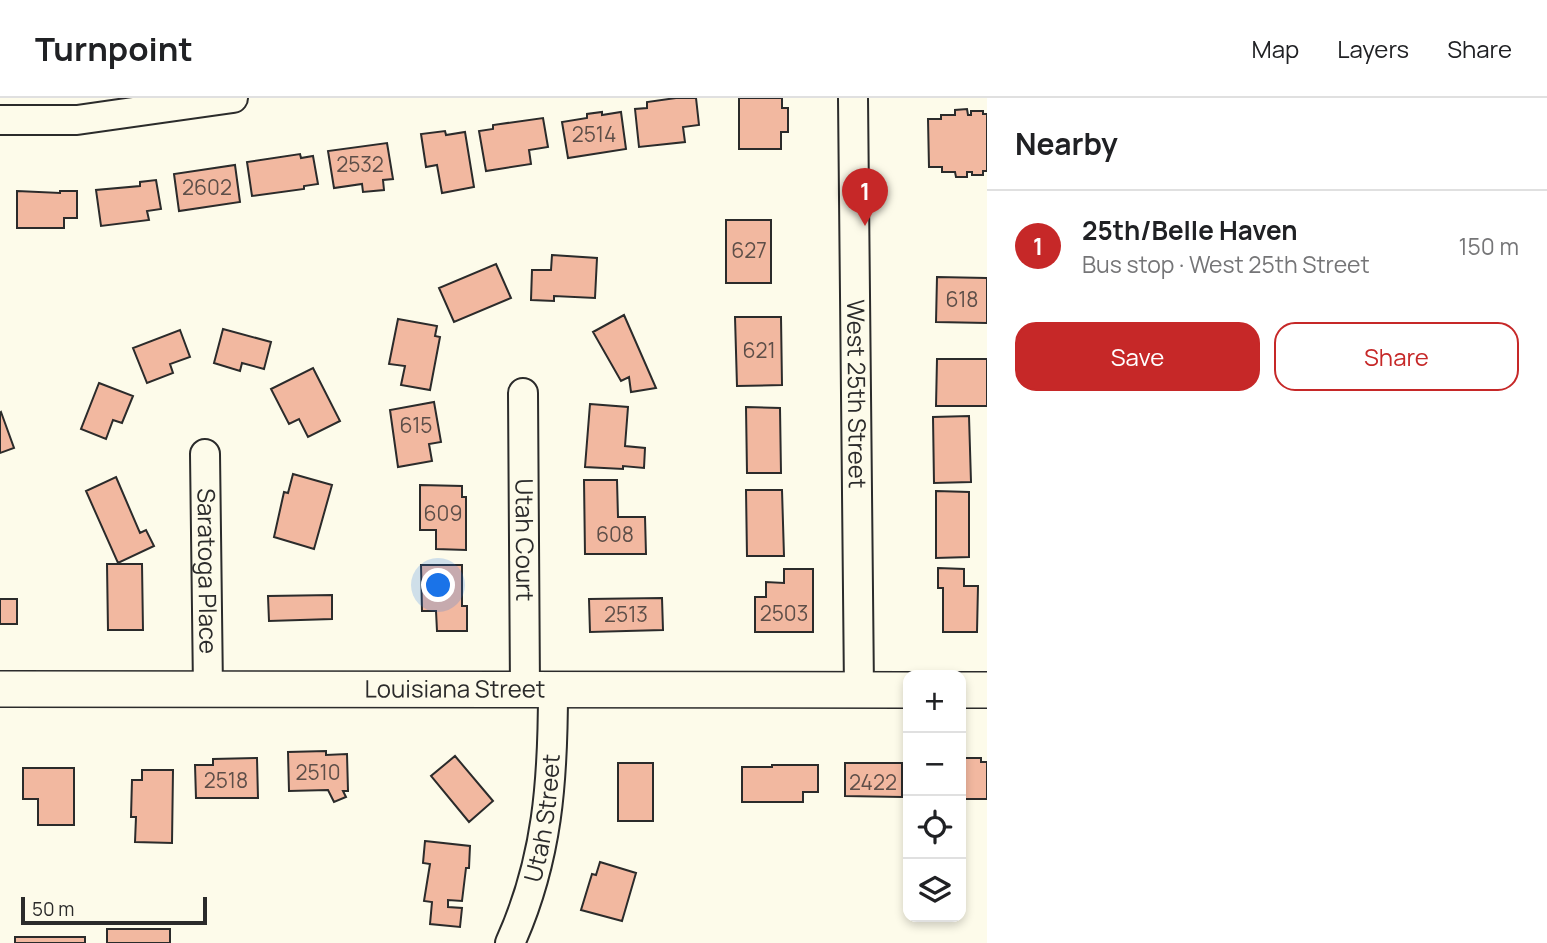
<!DOCTYPE html>
<html lang="en">
<head>
<meta charset="utf-8">
<style>
  body { margin:0; font-family:Manrope,sans-serif; background:#f6f6f6; color:#202124 }
  .controls { position:absolute; right:21px; bottom:21px; display:grid; overflow:hidden; border-radius:14px; box-shadow:0 4px 10px #0003 }
  .controls button { width:63px; height:63px; display:grid; place-items:center; padding:0; border:0; border-bottom:2px solid #e0e0e0; background:#fff; color:#202124; font:35px sans-serif }
  .scale { position:absolute; left:21px; bottom:18px; width:186px; box-sizing:border-box; padding-left:7px; border:4px solid #2b2b2b; border-top:0; font-size:19px; line-height:24px; white-space:nowrap; color:#2b2b2b; -webkit-text-stroke:5px #fdfbea; paint-order:stroke }
  .you { position:absolute; left:439px; top:488px; width:24px; height:24px; margin:-18px; border:5px solid #fff; border-radius:50%; background:#1a73e8; box-shadow:0 0 0 10px #1a73e833 }
  .badge { display:grid; place-items:center; width:46px; height:46px; border-radius:50%; background:#c62828; color:#fff; font-size:23px; font-weight:700 }
  .pin { position:absolute; translate:-50% -58px; filter:drop-shadow(0 2px 4px #0008) }
  .pin::after { content:''; position:absolute; top:37px; width:24px; height:21px; background:inherit; clip-path:polygon(0 0,100% 0,50% 100%) }
  .list { margin:0; padding:0; list-style:none }
  h2 { display:flex; justify-content:space-between; align-items:center; height:91px; margin:0; padding:0 28px; font-size:30px }
  h2 small { font-size:23px; font-weight:400; color:#757577 }
  .list li { display:grid; grid-template-columns:46px 1fr auto; gap:21px; align-items:center; box-sizing:border-box; height:112px; padding:0 28px; border-top:2px solid #e0e0e0 }
  .list b { display:block; font-size:26px; white-space:nowrap }
  .list p { margin:0; font-size:23px; white-space:nowrap; color:#757577 }
  .list em { font-size:23px; font-style:normal; color:#757577 }
  .actions { display:flex; gap:14px; padding:21px 28px }
  .actions a { flex:1; padding:16px 0; border:2px solid #c62828; border-radius:21px; text-align:center; font-size:24px; color:#c62828 }
  .actions .main { background:#c62828; color:#fff }
  .icon { flex:none; width:38px; height:38px; fill:none; stroke:currentColor; stroke-width:2; stroke-linecap:round; stroke-linejoin:round }
  .map { position:relative; flex:none; width:987px; height:845px; overflow:hidden }
  header { display:flex; align-items:center; gap:42px; box-sizing:border-box; height:98px; padding:0 35px; background:#fff; border-bottom:2px solid #e0e0e0 }
  header strong { font-size:33px }
  nav { display:flex; gap:38px; margin-inline-start:auto; font-size:24px }
  main { display:flex }
  aside { flex:1; background:#fff }
  .map>svg:first-child { display:block }
  .building { fill:#f2b8a0; stroke:#2b2b2b; stroke-width:2 }
  .lines { fill:none; stroke-linecap:round; stroke-linejoin:round }
  .minor-casing { stroke:#2b2b2b; stroke-width:32 }
  .major-casing { stroke:#2b2b2b; stroke-width:38 }
  .minor { stroke:#fdfbea; stroke-width:28 }
  .major { stroke:#fdfbea; stroke-width:35 }
  .labels { text-anchor:middle; stroke-width:5; stroke-linejoin:round; paint-order:stroke }
  .number-label { font-size:21px; fill:#5d4e48 }
  .street-label { font-size:24px; fill:#2b2b2b; stroke:#fdfbea }
</style>
</head>
<body>
<header>
<strong>Turnpoint</strong>
<nav><a>Map</a><a>Layers</a><a>Share</a></nav>
</header>
<main>
<div class="map">
<svg width="987" height="845" viewBox="0 0 987 845">
  <rect width="100%" height="100%" fill="#fdfbea"/>
  <path class="building" d="M 676,0 L 696,0 L 699,27 L 683,29 L 685,44 L 639,49 L 635,11 L 647,10 L 647,4 Z
    M 739,0 L 782,0 L 782,10 L 788,10 L 788,34 L 781,34 L 781,51 L 739,51 Z
    M 967,11 L 968,17 L 971,17 L 971,13 L 983,13 L 983,16 L 987,16 L 987,73 L 983,73 L 983,77 L 972,77 L 972,74 L 967,74 L 967,79 L 956,79 L 955,74 L 942,74 L 942,69 L 929,69 L 928,21 L 941,21 L 941,17 L 955,17 L 955,12 Z
    M 602,14 L 602,17 L 621,14 L 626,51 L 568,60 L 562,24 L 587,20 L 587,16 Z
    M 543,20 L 548,49 L 529,52 L 531,66 L 486,73 L 479,33 L 493,31 L 493,27 Z
    M 445,33 L 446,37 L 465,34 L 474,89 L 442,95 L 437,67 L 426,69 L 421,36 Z
    M 387,45 L 393,81 L 383,82 L 384,92 L 363,94 L 362,86 L 334,90 L 328,53 Z
    M 300,56 L 301,60 L 313,58 L 318,86 L 304,88 L 304,91 L 252,98 L 247,64 Z
    M 235,67 L 240,104 L 179,113 L 174,76 Z
    M 156,82 L 161,111 L 147,113 L 149,122 L 101,128 L 96,92 L 140,88 L 140,84 Z
    M 17,93 L 60,95 L 60,93 L 77,93 L 77,120 L 64,120 L 64,130 L 17,130 Z
    M 726,122 L 771,122 L 771,185 L 726,185 Z
    M 552,157 L 597,160 L 595,200 L 554,198 L 554,203 L 531,202 L 532,172 L 551,172 Z
    M 496,166 L 511,200 L 454,224 L 439,190 Z
    M 937,179 L 987,180 L 987,225 L 936,224 Z
    M 624,217 L 656,290 L 631,294 L 629,279 L 621,283 L 593,234 Z
    M 735,219 L 781,219 L 782,287 L 737,288 Z
    M 398,221 L 437,228 L 435,238 L 440,239 L 430,292 L 401,287 L 405,268 L 389,266 Z
    M 223,231 L 271,244 L 264,271 L 242,265 L 240,273 L 214,265 Z
    M 180,232 L 190,259 L 170,266 L 173,275 L 147,285 L 133,250 Z
    M 937,261 L 987,261 L 987,308 L 936,308 Z
    M 313,270 L 340,323 L 308,339 L 299,321 L 289,326 L 271,291 Z
    M 99,285 L 133,298 L 122,325 L 113,322 L 106,341 L 81,331 Z
    M 434,304 L 441,344 L 429,346 L 432,363 L 398,369 L 390,312 Z
    M 590,306 L 628,309 L 625,348 L 645,350 L 644,370 L 623,368 L 623,371 L 585,369 Z
    M 746,309 L 780,310 L 781,375 L 747,375 Z
    M 1,314 L 14,350 L 0,355 L 0,315 Z
    M 969,318 L 971,384 L 934,385 L 933,319 Z
    M 293,376 L 332,387 L 314,451 L 274,439 L 284,394 L 288,395 Z
    M 116,379 L 140,435 L 146,432 L 154,448 L 118,465 L 86,393 Z
    M 584,382 L 617,382 L 618,419 L 645,419 L 646,456 L 585,456 Z
    M 420,387 L 462,388 L 462,399 L 466,399 L 466,452 L 436,451 L 436,432 L 420,432 Z
    M 746,392 L 782,392 L 784,458 L 747,458 Z
    M 936,393 L 969,394 L 969,459 L 936,460 Z
    M 107,466 L 142,466 L 143,532 L 108,532 Z
    M 421,467 L 462,467 L 462,508 L 467,508 L 467,533 L 437,533 L 436,513 L 422,513 Z
    M 938,470 L 964,471 L 964,488 L 978,488 L 977,534 L 943,534 L 943,490 L 938,490 Z
    M 784,471 L 813,471 L 813,534 L 755,534 L 755,499 L 766,499 L 766,484 L 784,485 Z
    M 332,497 L 332,521 L 269,523 L 268,498 Z
    M 662,500 L 663,532 L 590,534 L 589,501 Z
    M 0,501 L 17,501 L 17,526 L 0,526 Z
    M 326,653 L 326,657 L 347,656 L 348,693 L 343,693 L 346,699 L 334,704 L 328,692 L 289,693 L 288,654 Z
    M 455,658 L 493,703 L 469,724 L 431,678 Z
    M 257,660 L 258,700 L 196,700 L 195,667 L 213,667 L 213,661 Z
    M 963,660 L 981,660 L 981,664 L 987,664 L 987,701 L 961,701 L 961,664 L 964,664 Z
    M 618,665 L 653,665 L 653,723 L 618,723 Z
    M 845,665 L 902,665 L 902,699 L 845,698 Z
    M 772,667 L 818,667 L 818,694 L 803,694 L 803,704 L 742,704 L 742,669 L 772,669 Z
    M 23,670 L 74,670 L 74,727 L 38,727 L 38,701 L 23,701 Z
    M 142,672 L 173,672 L 172,745 L 135,744 L 136,719 L 131,719 L 132,682 L 142,682 Z
    M 425,743 L 470,748 L 469,770 L 466,770 L 462,803 L 448,802 L 448,809 L 462,810 L 460,829 L 430,826 L 432,804 L 424,803 L 430,766 L 423,765 Z
    M 600,764 L 636,775 L 622,823 L 581,812 L 592,776 L 596,777 Z
    M 107,831 L 170,831 L 170,845 L 107,845 Z
    M 15,839 L 85,839 L 85,845 L 15,845 Z"/>
  <g class="lines">
    <g class="minor-casing">
      <g id="minor">
        <path id="s1" d="M 853,0 L 859,592"/>
        <path d="M 0,22 L 77,22 L 233,0"/>
        <path id="s2" d="M 523,295 L 525,591"/>
        <path id="s3" d="M 205,356 L 208,591"/>
        <path id="s4" d="M 510,845 C 548,761 553,682 553,591"/>
      </g>
    </g>
    <g class="major-casing">
      <g id="major">
        <path id="s5" d="M 0,591 L 908,592"/>
        <path d="M 961,592 L 987,592"/>
      </g>
    </g>
    <use href="#minor" class="minor"/>
    <use href="#major" class="major"/>
  </g>
  <g class="labels">
    <g class="number-label">
      <text x="594" y="44">2514</text>
      <text x="360" y="74">2532</text>
      <text x="207" y="97">2602</text>
      <text x="749" y="160">627</text>
      <text x="962" y="209">618</text>
      <text x="759" y="260">621</text>
      <text x="416" y="335">615</text>
      <text x="443" y="423">609</text>
      <text x="615" y="444">608</text>
      <text x="784" y="523">2503</text>
      <text x="626" y="524">2513</text>
      <text x="318" y="682">2510</text>
      <text x="226" y="690">2518</text>
      <text x="873" y="692">2422</text>
    </g>
    <g class="street-label">
      <text dy="8" stroke="none"><textPath href="#s1" startOffset="296">West 25th Street</textPath></text>
      <text dy="8" stroke="none"><textPath href="#s2" startOffset="147">Utah Court</textPath></text>
      <text dy="8" stroke="none"><textPath href="#s3" startOffset="117">Saratoga Place</textPath></text>
      <text dy="8" stroke="none"><textPath href="#s5" startOffset="455">Louisiana Street</textPath></text>
      <text dy="8" stroke="none"><textPath href="#s4" startOffset="130">Utah Street</textPath></text>
    </g>
  </g>
</svg>
<div class="controls">
<button>+</button>
<button>−</button>
<button><svg class="icon" aria-label="locate" viewBox="0 0 24 24"><circle cx="12" cy="12" r="6"/><path d="M12 2v4M12 18v4M2 12h4M18 12h4"/></svg></button>
<button><svg class="icon" aria-label="layers" viewBox="0 0 24 24"><path d="M12 4l9 5-9 5-9-5zM3 14l9 5 9-5"/></svg></button>
</div>
<div class="scale">50 m</div>
<div class="you"></div>
<div class="pin badge" style="left:865px;top:128px">1</div>
</div>
<aside>
<h2>Nearby<small></small></h2>
<ul class="list">
<li><span class="badge">1</span><div><b>25th/Belle Haven</b><p>Bus stop · West 25th Street</p></div><em>150 m</em></li>
</ul>
<div class="actions"><a class="main">Save</a><a>Share</a></div>
</aside>
</main>
</body>
</html>
